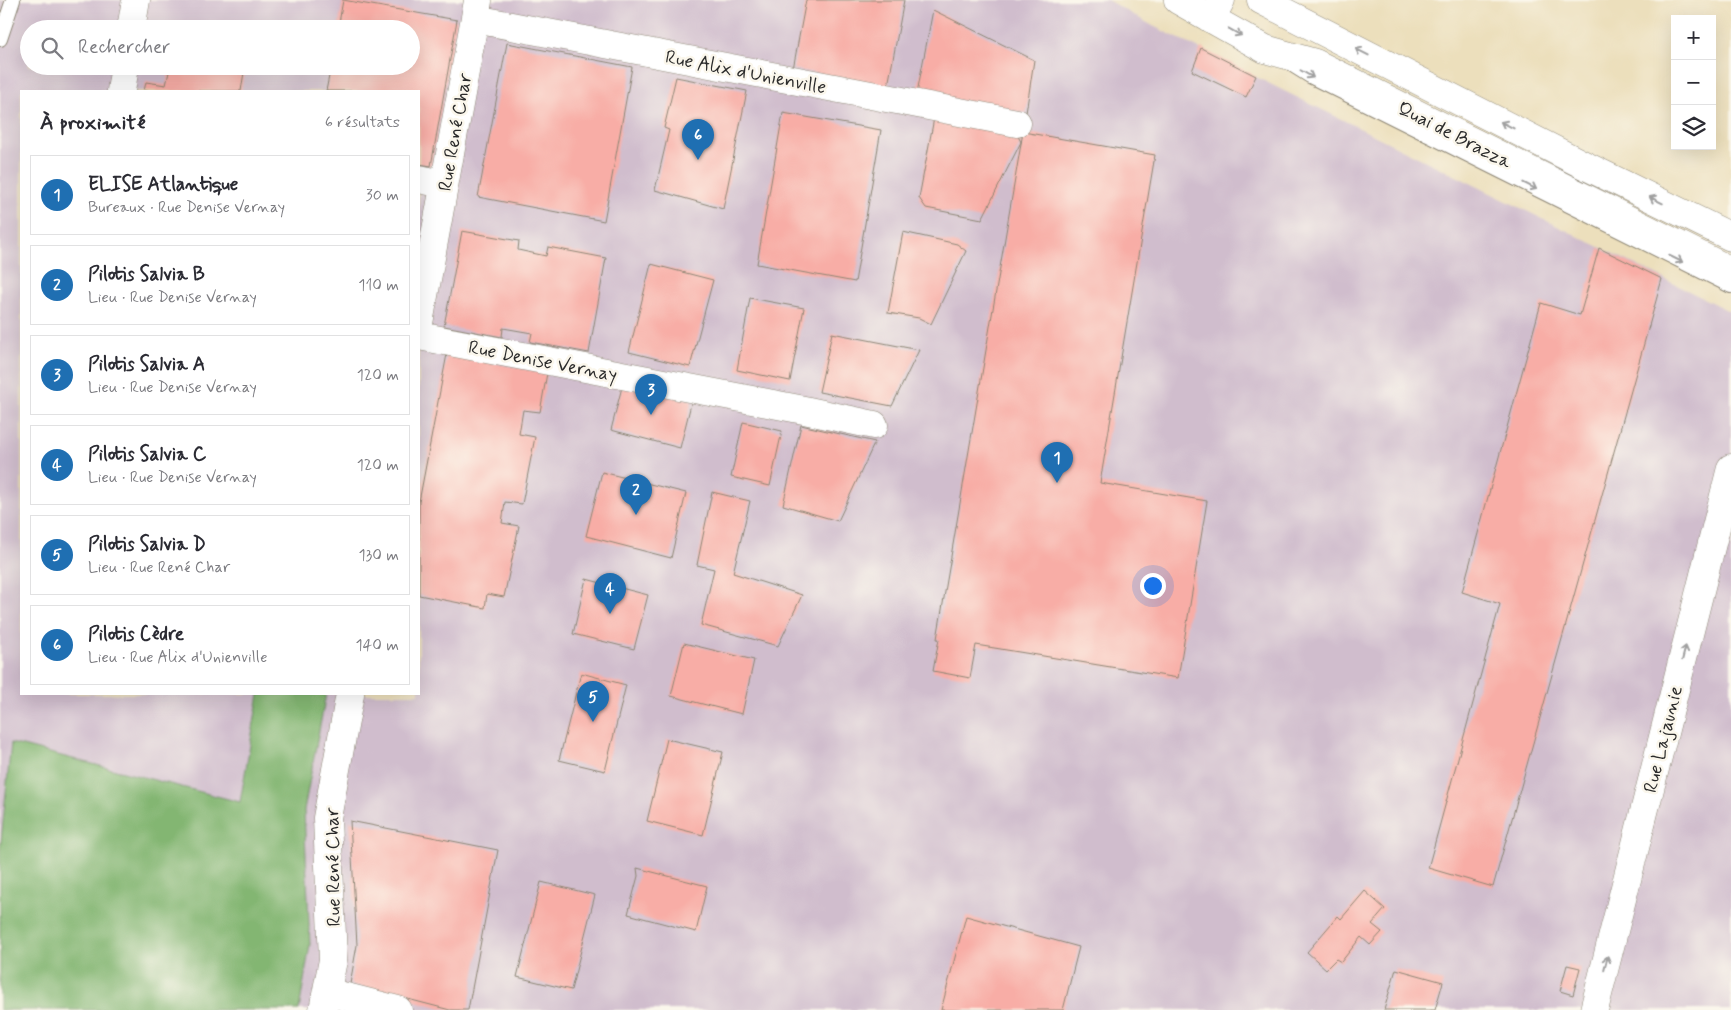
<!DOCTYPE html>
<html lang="fr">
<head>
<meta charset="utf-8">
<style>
  body { margin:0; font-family:Mynerve,sans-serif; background:#f7f7f7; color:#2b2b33 }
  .controls { position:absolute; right:15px; top:15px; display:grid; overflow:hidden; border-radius:0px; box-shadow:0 5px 20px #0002 }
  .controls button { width:45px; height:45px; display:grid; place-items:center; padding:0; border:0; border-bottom:1px solid #e1e1e2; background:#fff; color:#2b2b33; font:25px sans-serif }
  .you { position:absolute; left:1152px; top:585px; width:18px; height:18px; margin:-12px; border:4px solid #fff; border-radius:50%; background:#1a73e8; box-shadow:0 0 0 8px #1a73e833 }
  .badge { display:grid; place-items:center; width:32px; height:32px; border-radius:50%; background:#1f6fb2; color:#fff; font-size:16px; font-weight:700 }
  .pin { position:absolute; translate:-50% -41px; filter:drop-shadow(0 1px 2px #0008) }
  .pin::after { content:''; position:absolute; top:26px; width:18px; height:15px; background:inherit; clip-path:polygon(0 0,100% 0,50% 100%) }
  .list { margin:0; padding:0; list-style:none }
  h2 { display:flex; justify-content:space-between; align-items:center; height:65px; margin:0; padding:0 20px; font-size:21px }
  h2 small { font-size:16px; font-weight:400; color:#7c7c81 }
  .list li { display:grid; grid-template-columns:32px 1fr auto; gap:15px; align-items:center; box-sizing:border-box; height:80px; margin:0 10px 10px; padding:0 10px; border:1px solid #e1e1e2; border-radius:0px }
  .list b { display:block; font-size:19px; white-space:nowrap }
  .list p { margin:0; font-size:16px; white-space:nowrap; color:#7c7c81 }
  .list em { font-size:16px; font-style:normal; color:#7c7c81 }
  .icon { flex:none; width:28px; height:28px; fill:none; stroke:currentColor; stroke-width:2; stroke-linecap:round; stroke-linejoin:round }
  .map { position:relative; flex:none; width:1731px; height:1010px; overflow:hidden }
  .search { position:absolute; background:#fff; box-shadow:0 5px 20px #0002; left:20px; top:20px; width:400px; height:55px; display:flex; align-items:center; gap:12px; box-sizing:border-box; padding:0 18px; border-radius:28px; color:#7c7c81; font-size:19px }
  .panel { position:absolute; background:#fff; box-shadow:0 5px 20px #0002; left:20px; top:90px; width:400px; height:605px; border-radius:0px }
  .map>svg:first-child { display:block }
  .industrial { fill:#d0bdcd; fill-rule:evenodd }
  .forest { fill:#83b672; stroke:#57704e }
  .building { fill:#f8ada6 }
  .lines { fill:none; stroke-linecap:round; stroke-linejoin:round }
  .service-casing { stroke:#8c8574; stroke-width:16 }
  .minor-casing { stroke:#8c8574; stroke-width:29 }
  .secondary-casing { stroke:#8c8574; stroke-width:29 }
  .primary-casing { stroke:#8c8574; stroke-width:29 }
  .service { stroke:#fff; stroke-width:14 }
  .minor { stroke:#fff; stroke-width:28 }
  .secondary { stroke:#fff; stroke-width:28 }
  .primary { stroke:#fff; stroke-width:28 }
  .oneway { stroke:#a0a0a0 }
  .labels { text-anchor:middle; stroke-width:5; stroke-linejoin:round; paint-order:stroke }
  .street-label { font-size:19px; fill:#2b2b2b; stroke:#fbf7ec }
</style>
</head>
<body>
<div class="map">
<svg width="1731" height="1010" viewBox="0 0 1731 1010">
  <rect width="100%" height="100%" fill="#fbf7ec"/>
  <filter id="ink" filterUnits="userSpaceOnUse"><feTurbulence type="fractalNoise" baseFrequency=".02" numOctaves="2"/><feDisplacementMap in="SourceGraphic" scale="10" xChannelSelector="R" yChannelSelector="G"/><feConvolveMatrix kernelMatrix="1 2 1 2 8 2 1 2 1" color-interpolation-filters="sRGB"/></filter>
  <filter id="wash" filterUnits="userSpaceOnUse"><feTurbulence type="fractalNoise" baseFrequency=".0096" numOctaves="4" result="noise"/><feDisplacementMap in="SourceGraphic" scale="20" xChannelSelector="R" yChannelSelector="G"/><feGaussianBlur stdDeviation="1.12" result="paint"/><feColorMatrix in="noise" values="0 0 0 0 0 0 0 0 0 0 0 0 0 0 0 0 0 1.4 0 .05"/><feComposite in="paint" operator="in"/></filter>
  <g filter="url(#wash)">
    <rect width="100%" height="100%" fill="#ecdfbc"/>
    <path class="industrial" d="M 0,0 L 1107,0 L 1153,26 L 1731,312 L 1731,1010 L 0,1010 ZM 29,29 L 411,29 L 411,66 L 29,66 ZM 21,91 L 419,91 L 419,694 L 21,694 Z"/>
    <path class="forest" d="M 259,694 L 326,694 L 304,810 L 310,945 L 299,1010 L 0,1010 L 0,851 L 11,743 L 240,802 Z"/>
    <g id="blocks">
      <path class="building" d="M 343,0 L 457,20 L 431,166 L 419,164 L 419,91 L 326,91 L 331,66 L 411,66 L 411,29 L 338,29 Z
        M 806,0 L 904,0 L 888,86 L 793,69 Z
        M 933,10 L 1034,60 L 1026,113 L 917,93 Z
        M 507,43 L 632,67 L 604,221 L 478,197 Z
        M 1201,48 L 1256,76 L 1246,97 L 1192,71 Z
        M 149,66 L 245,66 L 241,91 L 144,91 L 146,82 L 166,85 L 169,72 L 148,68 Z
        M 676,77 L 747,91 L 723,209 L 655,190 L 669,130 L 664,128 Z
        M 783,113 L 881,130 L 855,282 L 757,264 Z
        M 934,118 L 1016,132 L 1021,142 L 982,219 L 926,208 L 919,198 Z
        M 1023,132 L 1155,155 L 1100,483 L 1207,501 L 1178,678 L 976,645 L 970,678 L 933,671 L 939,639 L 937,639 Z
        M 462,231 L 519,241 L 518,250 L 546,256 L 548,247 L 606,258 L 589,353 L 530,342 L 532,333 L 503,328 L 502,337 L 444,326 Z
        M 903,232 L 957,244 L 966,251 L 931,324 L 919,318 L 888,313 Z
        M 1599,248 L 1662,279 L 1493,887 L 1428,868 L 1500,604 L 1462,592 L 1541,303 L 1580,315 Z
        M 651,264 L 713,280 L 690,367 L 629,352 Z
        M 750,298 L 804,308 L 790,381 L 737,370 Z
        M 832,333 L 919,350 L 892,406 L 819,392 Z
        M 447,354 L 547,373 L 540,412 L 523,410 L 519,434 L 535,437 L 522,504 L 505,502 L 502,523 L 519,526 L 504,597 L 487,594 L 485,608 L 419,595 L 419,502 Z
        M 622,387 L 692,400 L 680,448 L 611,430 Z
        M 743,422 L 782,431 L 770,486 L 731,477 Z
        M 801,425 L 875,442 L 838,521 L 783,505 Z
        M 602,472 L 686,493 L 671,558 L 586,536 Z
        M 712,492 L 750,501 L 733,573 L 802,595 L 778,646 L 701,625 L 714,569 L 697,565 Z
        M 586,579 L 648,595 L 634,649 L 573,634 Z
        M 684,643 L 754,660 L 742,714 L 671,696 Z
        M 581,673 L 626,685 L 605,771 L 559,760 Z
        M 667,739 L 723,752 L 703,835 L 647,821 Z
        M 350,821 L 498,850 L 468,1010 L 450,1010 L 350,984 L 357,945 Z
        M 637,868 L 707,886 L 696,932 L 628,914 L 638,876 Z
        M 541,882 L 595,895 L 571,990 L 517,977 Z
        M 1365,891 L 1385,909 L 1372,924 L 1382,932 L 1370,945 L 1361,937 L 1341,962 L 1336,959 L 1326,969 L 1307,952 L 1338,916 L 1341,919 Z
        M 966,916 L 1079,947 L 1063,1010 L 941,1010 Z
        M 1567,965 L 1580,968 L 1573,995 L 1560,991 Z
        M 1396,969 L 1443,982 L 1435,1010 L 1384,1010 Z"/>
    </g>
  </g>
  <g filter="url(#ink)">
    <use href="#blocks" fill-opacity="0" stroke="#8c8574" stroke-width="1"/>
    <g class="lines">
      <g class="service-casing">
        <path id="service" d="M 0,39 L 13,0
          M 1294,66 L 1310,76 L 1731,286"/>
      </g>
      <g class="minor-casing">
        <path id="minor" d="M 475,19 L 1017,123
          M 131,29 L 136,0
          M 121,91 L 125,66
          M 419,179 L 444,184
          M 419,323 L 478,1
          M 419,336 L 804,410 L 874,425
          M 327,992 L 398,1010
          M 323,1010 L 333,960 L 327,818 L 350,694
          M 1594,1010 L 1731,468"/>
      </g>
      <g class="secondary-casing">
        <path id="secondary" d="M 1178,0 L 1265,49 L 1315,63 L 1731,271
          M 1261,0 L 1582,164 L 1731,237"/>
      </g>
      <g class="primary-casing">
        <path id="primary" d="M 1211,19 L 1221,0"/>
      </g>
      <use href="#service" class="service"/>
      <use href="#minor" class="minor"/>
      <use href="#secondary" class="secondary"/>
      <use href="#primary" class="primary"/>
    </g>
    <defs><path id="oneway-shaft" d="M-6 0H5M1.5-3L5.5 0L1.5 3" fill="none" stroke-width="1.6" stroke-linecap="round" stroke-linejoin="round" transform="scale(1.25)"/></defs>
    <g class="oneway">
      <use href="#oneway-shaft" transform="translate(1235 32) rotate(29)"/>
      <use href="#oneway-shaft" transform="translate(1362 52) rotate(-153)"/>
      <use href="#oneway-shaft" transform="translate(1307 74) rotate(30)"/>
      <use href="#oneway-shaft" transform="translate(1507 125) rotate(-153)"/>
      <use href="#oneway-shaft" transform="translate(1530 186) rotate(27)"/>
      <use href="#oneway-shaft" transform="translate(1656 200) rotate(-154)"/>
      <use href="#oneway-shaft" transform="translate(1676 259) rotate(26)"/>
      <use href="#oneway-shaft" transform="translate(1684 653) rotate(-76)"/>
      <use href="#oneway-shaft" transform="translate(1606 963) rotate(-76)"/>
    </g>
  </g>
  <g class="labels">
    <g class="street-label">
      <text transform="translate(746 71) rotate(11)" y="7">Rue Alix d'Unienville</text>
      <text transform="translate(454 132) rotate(-80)" y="7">Rue René Char</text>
      <text transform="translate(1455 134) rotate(27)" y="7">Quai de Brazza</text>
      <text transform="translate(543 360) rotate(11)" y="7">Rue Denise Vernay</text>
      <text transform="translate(1662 739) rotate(-76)" y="7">Rue Lajaunie</text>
      <text transform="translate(332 867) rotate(-91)" y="7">Rue René Char</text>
    </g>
  </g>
</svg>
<div class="controls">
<button>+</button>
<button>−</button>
<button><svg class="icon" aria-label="layers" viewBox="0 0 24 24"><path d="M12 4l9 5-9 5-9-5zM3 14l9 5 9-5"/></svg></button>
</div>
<div class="you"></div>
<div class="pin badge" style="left:1057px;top:483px">1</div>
<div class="pin badge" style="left:636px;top:515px">2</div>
<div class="pin badge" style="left:651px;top:415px">3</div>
<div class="pin badge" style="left:610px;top:614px">4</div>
<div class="pin badge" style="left:593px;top:722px">5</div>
<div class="pin badge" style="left:698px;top:160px">6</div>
<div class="search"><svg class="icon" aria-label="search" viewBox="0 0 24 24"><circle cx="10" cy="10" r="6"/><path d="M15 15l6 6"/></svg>Rechercher</div>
<section class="panel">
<h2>À proximité<small>6 résultats</small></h2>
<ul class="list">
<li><span class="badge">1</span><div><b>ELISE Atlantique</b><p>Bureaux · Rue Denise Vernay</p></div><em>30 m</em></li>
<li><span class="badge">2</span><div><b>Pilotis Salvia B</b><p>Lieu · Rue Denise Vernay</p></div><em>110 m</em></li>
<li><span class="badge">3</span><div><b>Pilotis Salvia A</b><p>Lieu · Rue Denise Vernay</p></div><em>120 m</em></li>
<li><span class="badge">4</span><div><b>Pilotis Salvia C</b><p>Lieu · Rue Denise Vernay</p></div><em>120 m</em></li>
<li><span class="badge">5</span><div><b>Pilotis Salvia D</b><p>Lieu · Rue René Char</p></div><em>130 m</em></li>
<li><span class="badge">6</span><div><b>Pilotis Cèdre</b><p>Lieu · Rue Alix d'Unienville</p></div><em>140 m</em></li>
</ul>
</section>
</div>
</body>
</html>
